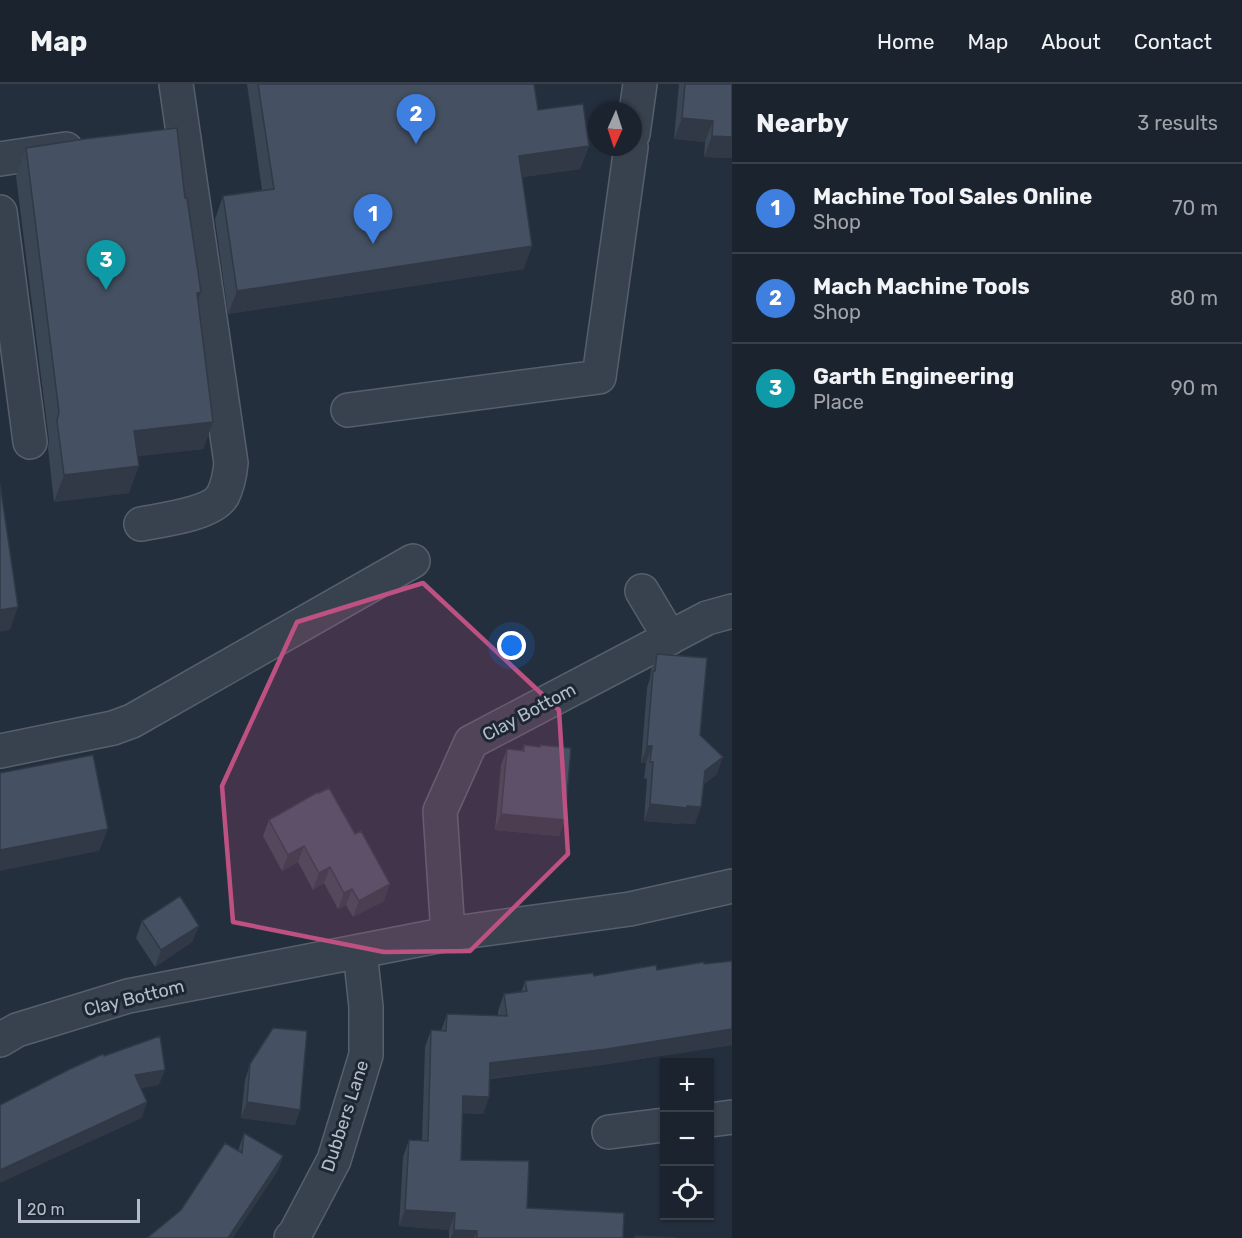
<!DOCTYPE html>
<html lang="en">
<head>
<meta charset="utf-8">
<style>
  body { margin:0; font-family:Rubik,sans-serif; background:#282f3a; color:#f1f3f6 }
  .controls { position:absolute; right:18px; bottom:18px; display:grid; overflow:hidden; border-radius:0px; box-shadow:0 2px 4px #0004 }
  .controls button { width:54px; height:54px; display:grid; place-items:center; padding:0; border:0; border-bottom:2px solid #39404a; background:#1b232e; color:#f1f3f6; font:30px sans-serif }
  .compass { position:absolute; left:588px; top:18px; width:54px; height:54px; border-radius:50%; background:#1b232e; box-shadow:0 2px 4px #0004; rotate:183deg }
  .scale { position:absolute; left:18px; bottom:15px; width:122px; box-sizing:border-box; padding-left:6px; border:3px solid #b4bcc9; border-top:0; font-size:16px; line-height:21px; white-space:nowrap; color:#b4bcc9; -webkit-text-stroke:4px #1d2633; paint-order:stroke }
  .you { position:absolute; left:512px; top:562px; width:21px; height:21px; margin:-15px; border:4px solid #fff; border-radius:50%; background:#1a73e8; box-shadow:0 0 0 9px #1a73e833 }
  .badge { display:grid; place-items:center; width:39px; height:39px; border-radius:50%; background:#8ab4f8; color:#fff; font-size:20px; font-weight:700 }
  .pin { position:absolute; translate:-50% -50px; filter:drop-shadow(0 2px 3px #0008) }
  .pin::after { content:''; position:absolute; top:32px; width:21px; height:18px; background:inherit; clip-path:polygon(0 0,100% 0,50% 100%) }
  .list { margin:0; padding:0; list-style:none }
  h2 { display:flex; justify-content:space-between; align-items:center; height:78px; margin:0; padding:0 24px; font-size:26px }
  h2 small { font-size:20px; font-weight:400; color:#a0a4aa }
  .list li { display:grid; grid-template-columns:39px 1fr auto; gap:18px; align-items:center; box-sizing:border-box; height:90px; padding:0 24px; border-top:2px solid #39404a }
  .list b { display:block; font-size:22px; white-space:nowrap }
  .list p { margin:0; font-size:20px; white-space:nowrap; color:#a0a4aa }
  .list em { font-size:20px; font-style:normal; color:#a0a4aa }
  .icon { flex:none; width:33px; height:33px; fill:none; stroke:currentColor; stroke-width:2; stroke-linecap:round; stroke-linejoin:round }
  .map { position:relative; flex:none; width:732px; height:1154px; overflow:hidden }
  header { display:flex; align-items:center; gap:36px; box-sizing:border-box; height:84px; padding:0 30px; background:#1b232e; border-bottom:2px solid #39404a }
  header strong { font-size:28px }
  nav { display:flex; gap:33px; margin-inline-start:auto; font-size:21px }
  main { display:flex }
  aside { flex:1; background:#1b232e }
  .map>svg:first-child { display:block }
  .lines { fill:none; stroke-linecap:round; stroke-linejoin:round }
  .minor-casing { stroke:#565f6c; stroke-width:36 }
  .minor { stroke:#38414e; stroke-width:33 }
  .wall { fill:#3b4654 }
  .shaded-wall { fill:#303945 }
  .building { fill:#455162; stroke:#303945; stroke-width:1.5 }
  .marked { fill:#bd5182; fill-opacity:0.2; stroke:#bd5182; stroke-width:4.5; stroke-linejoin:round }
  .labels { text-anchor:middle; stroke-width:6; stroke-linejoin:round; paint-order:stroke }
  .street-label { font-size:18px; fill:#b4bcc9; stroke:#1d2633 }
</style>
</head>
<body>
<header>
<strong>Map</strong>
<nav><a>Home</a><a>Map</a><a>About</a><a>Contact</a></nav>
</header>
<main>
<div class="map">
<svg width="732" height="1154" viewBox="0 0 732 1154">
  <rect width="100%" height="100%" fill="#242f3e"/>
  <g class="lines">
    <g class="minor-casing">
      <path id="minor" d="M 633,50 L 640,0
        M 0,75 L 66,65
        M 0,128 L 30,358
        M 348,326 L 599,293 L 631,63
        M 141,440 C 162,436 213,430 223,411 C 228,401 230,389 231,379 L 176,0
        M 642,507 L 670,554
        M 0,667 L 113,644 L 132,637 L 413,477
        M 448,850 L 440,727 L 471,658 L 707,534 L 732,527
        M 0,956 L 17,946 L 128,912 L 448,850 L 630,825 L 732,802
        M 710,1036 L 732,1033
        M 609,1048 L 664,1041
        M 291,1154 L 295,1150 L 334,1076 L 366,971 L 366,923 L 360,867"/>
    </g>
    <use href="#minor" class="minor"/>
  </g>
  <path class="wall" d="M 247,0 L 534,0 L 538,26 L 589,62 L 580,85 L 522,93 L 524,185 L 228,230 L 215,135 L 223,112 L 262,106 Z
    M 679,0 L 732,0 L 732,74 L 704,73 L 705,58 L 674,55 Z
    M 26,64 L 185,114 L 201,208 L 198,217 L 213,338 L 203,365 L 137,372 L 129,409 L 54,418 L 48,364 L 49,356 L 16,92 Z
    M 657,570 L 700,651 L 717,690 L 704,700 L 695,740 L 681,739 L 681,740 L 644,737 L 647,695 L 644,694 L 646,679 L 641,679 L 647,604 L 650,594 L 651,586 Z
    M 524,661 L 565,736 L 559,752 L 495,746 L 501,681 L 507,665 L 522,666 Z
    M 269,736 L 384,817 L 353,833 L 346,821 L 338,825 L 324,799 L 313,806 L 298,778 L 282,787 L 263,752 Z
    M 142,837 L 199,842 L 192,858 L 155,883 L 136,854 Z
    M 732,877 L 732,961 L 601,981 L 489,995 L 489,1013 L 483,1030 L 462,1029 L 461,1076 L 527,1124 L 623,1154 L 449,1154 L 449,1146 L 399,1142 L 403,1073 L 409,1056 L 422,1057 L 425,963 L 431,946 L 441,947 L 447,930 L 498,932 L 498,927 L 504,910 L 521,908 L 525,897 L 657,886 Z
    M 250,980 L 295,1041 L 241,1034 L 245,996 Z
    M 244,1049 L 283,1072 L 277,1088 L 181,1126 L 238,1067 Z"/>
  <path class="shaded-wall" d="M 682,34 L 713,37 L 705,58 L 674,55 Z
    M 712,52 L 732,53 L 732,74 L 704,73 Z
    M 589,62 L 580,85 L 511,95 L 519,72 Z
    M 532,162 L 524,185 L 228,230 L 237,207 Z
    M 201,208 L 191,236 L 197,209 Z
    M 213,338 L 203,365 L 125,374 L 134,347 Z
    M 139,382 L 129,409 L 54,418 L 64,391 Z
    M 18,523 L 10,546 L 0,548 L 0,526 Z
    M 647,662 L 652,662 L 646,679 L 641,679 Z
    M 723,673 L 717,690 L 699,704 L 705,687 Z
    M 650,720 L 687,722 L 701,723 L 695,740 L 681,739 L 681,740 L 644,737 Z
    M 501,730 L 565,736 L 559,752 L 495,746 Z
    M 108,745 L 99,767 L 0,787 L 0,766 Z
    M 304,762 L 298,778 L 282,787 L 288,771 Z
    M 330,783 L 324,799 L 313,806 L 319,789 Z
    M 390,800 L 384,817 L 353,833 L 359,817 Z
    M 352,805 L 346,821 L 338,825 L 344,809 Z
    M 199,842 L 192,858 L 155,883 L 161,866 Z
    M 732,945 L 732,961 L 601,981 L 484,995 L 490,979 Z
    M 165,986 L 159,1001 L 129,1007 L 135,991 Z
    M 463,1012 L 489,1013 L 483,1030 L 457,1028 Z
    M 147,1018 L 142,1034 L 0,1099 L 0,1086 Z
    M 247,1018 L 300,1026 L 295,1041 L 241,1034 Z
    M 283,1072 L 277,1088 L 233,1154 L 228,1154 Z
    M 405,1126 L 455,1129 L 449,1146 L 399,1142 Z
    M 454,1146 L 477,1147 L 474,1154 L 451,1154 Z"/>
  <path class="building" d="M 258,0 L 534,0 L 538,26 L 583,20 L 589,62 L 519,72 L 532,162 L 237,207 L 223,112 L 274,105 Z
    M 685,0 L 732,0 L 732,53 L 712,52 L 713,37 L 682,34 Z
    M 177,44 L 185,114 L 187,114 L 201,208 L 197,209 L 213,338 L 134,347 L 139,382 L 64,391 L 57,337 L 59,328 L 26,64 L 84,55 Z
    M 0,400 L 18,523 L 0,526 Z
    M 657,570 L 707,574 L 700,651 L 723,673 L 705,687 L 701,723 L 687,722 L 687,724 L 650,720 L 653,678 L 650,678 L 652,662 L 647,662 L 653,587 L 655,587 Z
    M 524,661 L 540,663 L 540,661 L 571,664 L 565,736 L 501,730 L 507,665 L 524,667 Z
    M 93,671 L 108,745 L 0,766 L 0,689 Z
    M 329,704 L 355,750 L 361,747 L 390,800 L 359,817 L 352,805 L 344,809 L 330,783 L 319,789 L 304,762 L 288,771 L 269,736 L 318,708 L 319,709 Z
    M 180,812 L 199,842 L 161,866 L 142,837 Z
    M 732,877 L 732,945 L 607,965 L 490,979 L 489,1013 L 463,1012 L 461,1076 L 529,1077 L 527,1124 L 624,1129 L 623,1154 L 477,1154 L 477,1147 L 454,1146 L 455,1129 L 405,1126 L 409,1056 L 428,1057 L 431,946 L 446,947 L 447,930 L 507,932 L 504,910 L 527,907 L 525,897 L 593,889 L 594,892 L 656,881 L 657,886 L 704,878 L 704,880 Z
    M 273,944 L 307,947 L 300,1026 L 247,1018 L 250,980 Z
    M 160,952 L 165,986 L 135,991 L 147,1018 L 0,1086 L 0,1021 L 68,986 L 103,970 L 104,972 Z
    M 244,1049 L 283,1072 L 228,1154 L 147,1154 L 181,1126 L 225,1059 L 242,1069 Z
    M 635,1152 L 677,1154 L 635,1154 Z"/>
  <path class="marked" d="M 423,499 L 559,626 L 568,770 L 470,867 L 384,868 L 233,838 L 222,702 L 297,538 Z"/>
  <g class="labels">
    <g class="street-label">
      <text transform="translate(529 628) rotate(-28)" y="6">Clay Bottom</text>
      <text transform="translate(134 914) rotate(-14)" y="6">Clay Bottom</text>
      <text transform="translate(345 1032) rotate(-72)" y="6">Dubbers Lane</text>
    </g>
  </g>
</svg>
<div class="controls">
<button>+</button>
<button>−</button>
<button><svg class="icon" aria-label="locate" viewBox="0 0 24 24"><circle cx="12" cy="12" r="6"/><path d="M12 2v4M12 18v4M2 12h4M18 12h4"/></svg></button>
</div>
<svg class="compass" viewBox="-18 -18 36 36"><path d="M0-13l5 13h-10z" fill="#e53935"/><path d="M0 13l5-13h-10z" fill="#a0a4aa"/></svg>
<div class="scale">20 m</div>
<div class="you"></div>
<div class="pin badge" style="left:373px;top:160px;background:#3f7fe0">1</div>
<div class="pin badge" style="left:416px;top:60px;background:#3f7fe0">2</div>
<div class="pin badge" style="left:106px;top:206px;background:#0f9aa8">3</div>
</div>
<aside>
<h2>Nearby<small>3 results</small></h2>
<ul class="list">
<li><span class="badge" style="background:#3f7fe0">1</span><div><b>Machine Tool Sales Online</b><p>Shop</p></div><em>70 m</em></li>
<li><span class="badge" style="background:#3f7fe0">2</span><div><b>Mach Machine Tools</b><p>Shop</p></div><em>80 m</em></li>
<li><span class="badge" style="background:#0f9aa8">3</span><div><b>Garth Engineering</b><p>Place</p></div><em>90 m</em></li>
</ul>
</aside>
</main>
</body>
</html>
